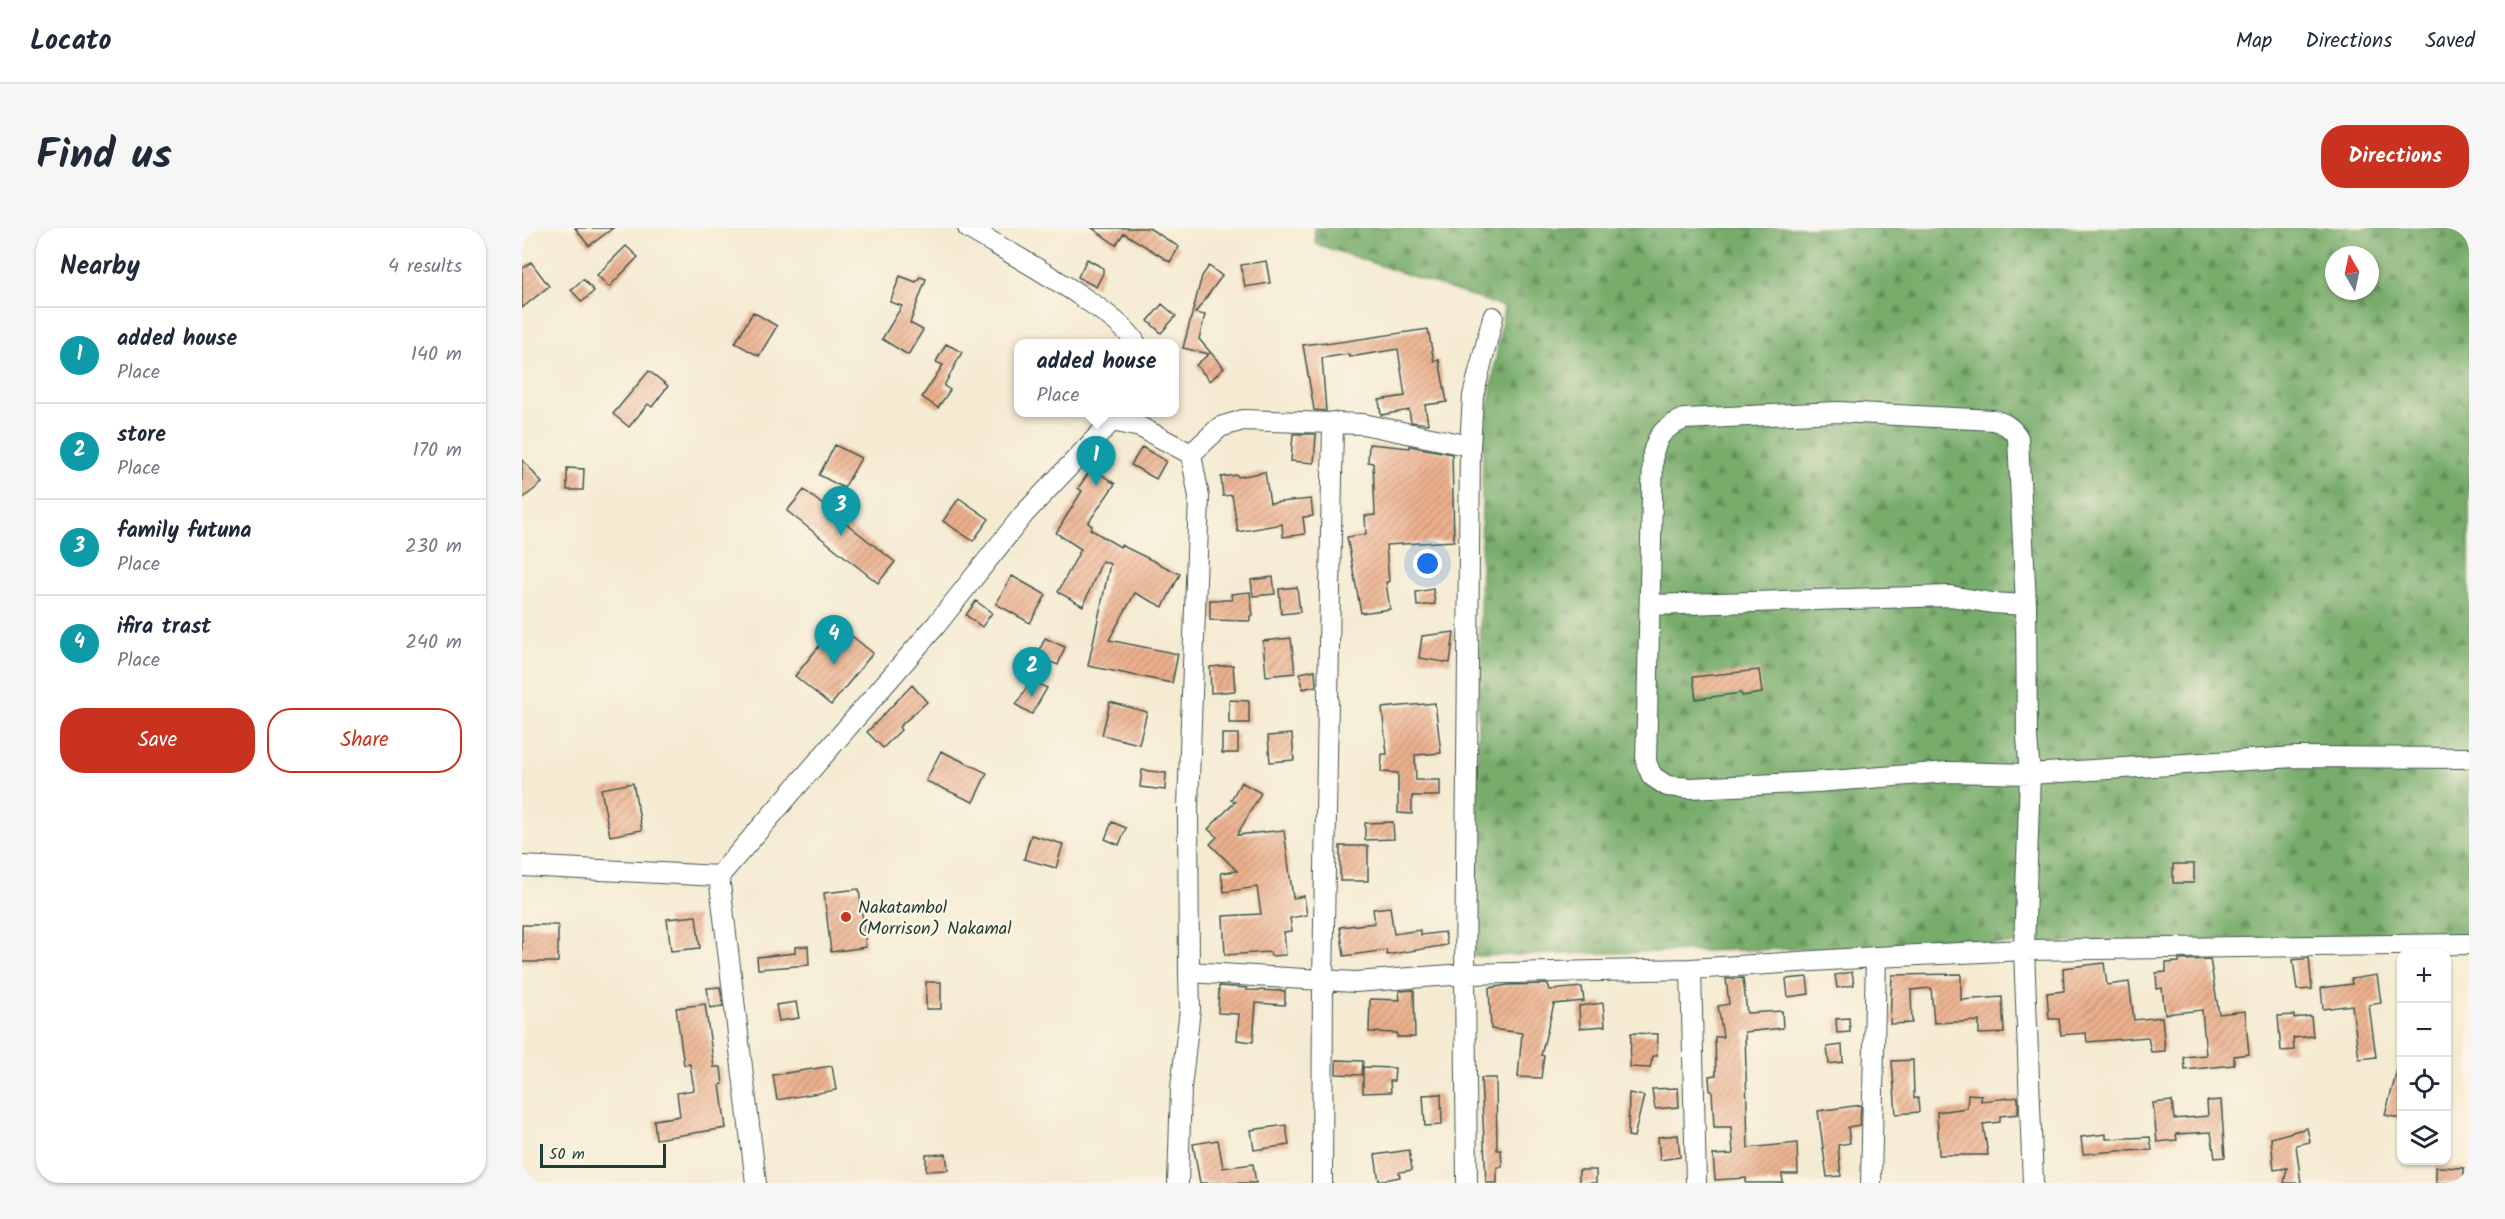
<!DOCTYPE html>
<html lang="en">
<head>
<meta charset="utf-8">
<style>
  body { margin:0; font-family:Kalam,sans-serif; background:#f6f6f7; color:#1f2937 }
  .controls { position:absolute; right:18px; bottom:18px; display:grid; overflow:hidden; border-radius:12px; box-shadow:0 2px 4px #0004 }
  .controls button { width:54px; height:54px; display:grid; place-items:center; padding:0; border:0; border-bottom:2px solid #e0e1e3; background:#fff; color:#1f2937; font:30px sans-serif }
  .compass { position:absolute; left:1803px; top:18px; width:54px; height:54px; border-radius:50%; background:#fff; box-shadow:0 2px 4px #0004; rotate:351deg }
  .scale { position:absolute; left:18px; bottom:15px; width:126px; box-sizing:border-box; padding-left:6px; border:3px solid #1f3d34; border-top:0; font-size:16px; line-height:21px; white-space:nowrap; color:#1f3d34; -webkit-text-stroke:4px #fcf5e5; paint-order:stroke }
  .you { position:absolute; left:906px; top:336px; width:21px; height:21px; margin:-15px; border:4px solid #fff; border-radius:50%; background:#1a73e8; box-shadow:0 0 0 9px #1a73e833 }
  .badge { display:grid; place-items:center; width:39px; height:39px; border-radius:50%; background:#c8321e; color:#fff; font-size:20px; font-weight:700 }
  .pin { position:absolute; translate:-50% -50px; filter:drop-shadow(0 2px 3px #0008) }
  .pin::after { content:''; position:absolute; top:32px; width:21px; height:18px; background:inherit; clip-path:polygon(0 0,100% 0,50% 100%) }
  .popup { position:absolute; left:492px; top:111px; width:165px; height:78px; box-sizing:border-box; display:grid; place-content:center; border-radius:12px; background:#fff; filter:drop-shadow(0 2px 4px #0005); font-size:20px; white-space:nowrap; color:#747a83 }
  .popup b { font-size:22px; color:#1f2937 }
  .popup::after { content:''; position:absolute; left:50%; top:100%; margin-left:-12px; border:12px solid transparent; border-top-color:#fff }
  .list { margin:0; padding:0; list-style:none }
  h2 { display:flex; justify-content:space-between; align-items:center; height:78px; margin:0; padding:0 24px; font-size:26px }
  h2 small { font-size:20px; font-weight:400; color:#747a83 }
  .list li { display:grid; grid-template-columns:39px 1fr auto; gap:18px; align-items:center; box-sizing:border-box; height:96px; padding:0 24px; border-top:2px solid #e0e1e3 }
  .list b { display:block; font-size:22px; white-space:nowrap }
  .list p { margin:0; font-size:20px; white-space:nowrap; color:#747a83 }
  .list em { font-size:20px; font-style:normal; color:#747a83 }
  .actions { display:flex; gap:12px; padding:18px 24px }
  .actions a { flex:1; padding:14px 0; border:2px solid #c8321e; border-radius:24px; text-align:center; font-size:21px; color:#c8321e }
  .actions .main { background:#c8321e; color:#fff }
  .icon { flex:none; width:33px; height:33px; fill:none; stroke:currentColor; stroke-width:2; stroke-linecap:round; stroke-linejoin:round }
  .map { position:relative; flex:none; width:1947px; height:955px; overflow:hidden; border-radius:24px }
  header { display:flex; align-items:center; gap:36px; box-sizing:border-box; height:84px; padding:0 30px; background:#fff; border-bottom:2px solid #e0e1e3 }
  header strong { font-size:28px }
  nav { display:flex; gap:33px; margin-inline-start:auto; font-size:21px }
  .intro { display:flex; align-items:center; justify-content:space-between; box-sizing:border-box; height:144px; padding:0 36px }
  h1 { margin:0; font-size:42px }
  .button { padding:15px 27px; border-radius:24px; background:#c8321e; color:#fff; font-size:21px; font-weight:700 }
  main { display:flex; gap:36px; padding:0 36px }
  aside { flex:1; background:#fff; border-radius:24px; box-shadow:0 2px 4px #0004 }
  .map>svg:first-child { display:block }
  .forest { fill:url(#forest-firs); stroke:#4b744f; stroke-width:1.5; fill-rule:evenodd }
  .building { fill:url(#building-hatch) }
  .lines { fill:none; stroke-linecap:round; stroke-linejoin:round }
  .street-casing { stroke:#3f574c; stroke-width:22 }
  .street { stroke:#fff; stroke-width:20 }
  .poi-dot { fill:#c8321e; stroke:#fcf5e5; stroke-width:2 }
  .labels { text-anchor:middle; stroke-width:4.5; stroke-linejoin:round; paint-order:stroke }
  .poi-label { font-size:18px; fill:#1f3d34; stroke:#fcf5e5; text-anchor:start }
</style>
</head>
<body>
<header>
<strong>Locato</strong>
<nav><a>Map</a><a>Directions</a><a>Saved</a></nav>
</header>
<div class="intro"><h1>Find us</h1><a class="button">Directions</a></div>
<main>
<aside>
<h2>Nearby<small>4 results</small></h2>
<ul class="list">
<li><span class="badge" style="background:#0f9aa8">1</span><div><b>added house</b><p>Place</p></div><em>140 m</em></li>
<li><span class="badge" style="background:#0f9aa8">2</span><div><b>store</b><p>Place</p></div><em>170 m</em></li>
<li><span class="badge" style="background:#0f9aa8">3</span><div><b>family futuna</b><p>Place</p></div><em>230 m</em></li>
<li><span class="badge" style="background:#0f9aa8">4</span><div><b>ifira trast</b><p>Place</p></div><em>240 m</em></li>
</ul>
<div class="actions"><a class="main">Save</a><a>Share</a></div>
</aside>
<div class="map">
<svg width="1947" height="955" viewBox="0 0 1947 955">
  <defs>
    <pattern id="forest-firs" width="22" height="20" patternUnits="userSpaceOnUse" patternTransform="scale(1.5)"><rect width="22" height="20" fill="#77ac6a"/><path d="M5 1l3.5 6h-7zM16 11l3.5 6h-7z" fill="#618d58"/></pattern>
    <pattern id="building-hatch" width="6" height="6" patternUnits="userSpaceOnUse" patternTransform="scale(1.5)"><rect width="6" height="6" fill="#ecb08d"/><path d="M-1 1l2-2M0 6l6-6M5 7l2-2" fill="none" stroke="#bf9074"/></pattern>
  </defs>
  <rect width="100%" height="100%" fill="#fcf5e5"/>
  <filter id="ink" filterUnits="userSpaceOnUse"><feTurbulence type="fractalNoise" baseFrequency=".0167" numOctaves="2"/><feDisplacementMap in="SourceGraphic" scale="12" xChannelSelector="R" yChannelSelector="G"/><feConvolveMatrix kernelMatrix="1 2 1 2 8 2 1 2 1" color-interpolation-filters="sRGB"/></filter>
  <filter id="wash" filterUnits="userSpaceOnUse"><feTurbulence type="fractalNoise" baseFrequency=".008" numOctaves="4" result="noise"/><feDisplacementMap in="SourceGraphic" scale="24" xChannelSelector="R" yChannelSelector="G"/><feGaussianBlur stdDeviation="1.35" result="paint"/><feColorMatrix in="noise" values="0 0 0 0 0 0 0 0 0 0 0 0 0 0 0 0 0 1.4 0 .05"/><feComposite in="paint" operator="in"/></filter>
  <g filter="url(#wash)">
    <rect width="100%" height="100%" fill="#f5ebd3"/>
    <path class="forest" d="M 792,0 L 1947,0 L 1947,706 L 952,728 L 961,214 L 982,79 L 794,16 ZM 1812,27 L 1848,27 L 1848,63 L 1812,63 Z"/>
    <g id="blocks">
      <path class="building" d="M 53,0 L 91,0 L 67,18 Z
        M 570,0 L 627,0 L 657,19 L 648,34 L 602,5 L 594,17 Z
        M 104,18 L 116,29 L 87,59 L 75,47 Z
        M 565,31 L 581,40 L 581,45 L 574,59 L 556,49 Z
        M 744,33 L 748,55 L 723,59 L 719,37 Z
        M 9,34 L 27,58 L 0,80 L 0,41 Z
        M 687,38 L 700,48 L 673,85 L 683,87 L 677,111 L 702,140 L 688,153 L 674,137 L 687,126 L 661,120 L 680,48 Z
        M 378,48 L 394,54 L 398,49 L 404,51 L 388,95 L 401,102 L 386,127 L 360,111 L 380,78 L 368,74 Z
        M 61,51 L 72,63 L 60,74 L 49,62 Z
        M 640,76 L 654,88 L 639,105 L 626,93 Z
        M 231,84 L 255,98 L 237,128 L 213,115 Z
        M 906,101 L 912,133 L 917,132 L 925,174 L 903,177 L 906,196 L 889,194 L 887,182 L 859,187 L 857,172 L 883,168 L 876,121 L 827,129 L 827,126 L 800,130 L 804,183 L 792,182 L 781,117 L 804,114 L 804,116 Z
        M 424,116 L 440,124 L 422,158 L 428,162 L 416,180 L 400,169 L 421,137 L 414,134 Z
        M 127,143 L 146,158 L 130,179 L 126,176 L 107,199 L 91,186 Z
        M 771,206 L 794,206 L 792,235 L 769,233 Z
        M 847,216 L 888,220 L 888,218 L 930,226 L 932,313 L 864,317 L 867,354 L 864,354 L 868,381 L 839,385 L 825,309 L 844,306 L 843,288 L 853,287 L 851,235 L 846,234 Z
        M 313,217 L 339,230 L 322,260 L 297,247 Z
        M 620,219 L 644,233 L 634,251 L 609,237 Z
        M 0,231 L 20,255 L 0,271 Z
        M 45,240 L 62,241 L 61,262 L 45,262 Z
        M 570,240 L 593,256 L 566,295 L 570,298 L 568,301 L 598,319 L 599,317 L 658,346 L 641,379 L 613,365 L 587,412 L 656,426 L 650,455 L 566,438 L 588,336 L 580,333 L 561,378 L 536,364 L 559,321 L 534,305 L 560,263 L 556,260 Z
        M 743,244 L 748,275 L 789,271 L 791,288 L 781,289 L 783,306 L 761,309 L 760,296 L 716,304 L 710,267 L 701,268 L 699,249 L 715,247 L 716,249 Z
        M 282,262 L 373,334 L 356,355 L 265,283 Z
        M 437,270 L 467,291 L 451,313 L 421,293 Z
        M 490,348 L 524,367 L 508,395 L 474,376 Z
        M 751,349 L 753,366 L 731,368 L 729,352 Z
        M 775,359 L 778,384 L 759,386 L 757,361 Z
        M 911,361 L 913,376 L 895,378 L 894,364 Z
        M 728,364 L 731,388 L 728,388 L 728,393 L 688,392 L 688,372 L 710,372 L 709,366 Z
        M 454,373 L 470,385 L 460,399 L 444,387 Z
        M 315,396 L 351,425 L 309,477 L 273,448 Z
        M 932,404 L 928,435 L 897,430 L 900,408 Z
        M 523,410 L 543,419 L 536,437 L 515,428 Z
        M 769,410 L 773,445 L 744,448 L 741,413 Z
        M 711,437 L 713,463 L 689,465 L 688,439 Z
        M 793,442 L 794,458 L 781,461 L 778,445 Z
        M 1237,442 L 1240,465 L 1220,468 L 1219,465 L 1174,471 L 1171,449 Z
        M 509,452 L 525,460 L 510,486 L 494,477 Z
        M 390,457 L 405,474 L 377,499 L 379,502 L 361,520 L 345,504 Z
        M 707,472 L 727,473 L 727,495 L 707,495 Z
        M 588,474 L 625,484 L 617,516 L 580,507 Z
        M 913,475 L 919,525 L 893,527 L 894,552 L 918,552 L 918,568 L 890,568 L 890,586 L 876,585 L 876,545 L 859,544 L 860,526 L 865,526 L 860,480 Z
        M 700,506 L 716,506 L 716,525 L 700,525 Z
        M 770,506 L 772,532 L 748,534 L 746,508 Z
        M 419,523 L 465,545 L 451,574 L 404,553 Z
        M 620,542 L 644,545 L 643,562 L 618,559 Z
        M 719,554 L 739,565 L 715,607 L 762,602 L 771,670 L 782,668 L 785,687 L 768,690 L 770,703 L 762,704 L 764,727 L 749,728 L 748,724 L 703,727 L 701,688 L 739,686 L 735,659 L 702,664 L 699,645 L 715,643 L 688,616 L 695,609 L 686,601 L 713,574 L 709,572 Z
        M 111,555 L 120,602 L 88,608 L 79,561 Z
        M 590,594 L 604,600 L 597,617 L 583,611 Z
        M 871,594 L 872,611 L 843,612 L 843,595 Z
        M 509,607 L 541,616 L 534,640 L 502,631 Z
        M 818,618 L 846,618 L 846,653 L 818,653 Z
        M 1651,636 L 1672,636 L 1672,655 L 1651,655 Z
        M 337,661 L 344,719 L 309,724 L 302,665 Z
        M 868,679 L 872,706 L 898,702 L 899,707 L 923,704 L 925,717 L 865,727 L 864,722 L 822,728 L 818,699 L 853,695 L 851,681 Z
        M 174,688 L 178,720 L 149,723 L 145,691 Z
        M 0,697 L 36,697 L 36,734 L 0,734 Z
        M 286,718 L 287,737 L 236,741 L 235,729 L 273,725 L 273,719 Z
        M 1787,730 L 1790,761 L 1775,762 L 1771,732 Z
        M 1688,731 L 1697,786 L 1723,783 L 1727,826 L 1712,828 L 1712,837 L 1663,842 L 1662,829 L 1684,827 L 1680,782 L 1643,786 L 1640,760 L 1635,761 L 1634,745 L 1644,744 L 1644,735 L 1657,734 L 1657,732 Z
        M 1582,735 L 1585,757 L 1607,754 L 1612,792 L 1640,789 L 1643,823 L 1629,824 L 1626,809 L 1565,814 L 1564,805 L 1539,807 L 1537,791 L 1527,791 L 1525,765 L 1542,763 L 1541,740 Z
        M 1330,744 L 1332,757 L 1315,760 L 1313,747 Z
        M 1439,746 L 1439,772 L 1480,769 L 1482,805 L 1457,806 L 1457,793 L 1412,795 L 1409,760 L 1389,762 L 1390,795 L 1368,796 L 1370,747 Z
        M 1855,747 L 1859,775 L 1847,777 L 1854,829 L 1837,831 L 1830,777 L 1801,781 L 1799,760 L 1830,756 L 1829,751 Z
        M 1285,749 L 1287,766 L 1266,769 L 1264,751 Z
        M 1221,750 L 1225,785 L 1260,783 L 1261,800 L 1223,804 L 1226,920 L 1275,915 L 1276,946 L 1260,946 L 1261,955 L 1224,955 L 1224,950 L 1193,952 L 1191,927 L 1211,926 L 1209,899 L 1192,899 L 1190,863 L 1188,863 L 1187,848 L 1194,847 L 1193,809 L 1201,809 L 1196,778 L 1207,776 L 1204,751 Z
        M 404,754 L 419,754 L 419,781 L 404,781 Z
        M 1026,756 L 1028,762 L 1060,759 L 1062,773 L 1032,776 L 1019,827 L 1022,828 L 1019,850 L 996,849 L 1000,805 L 969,801 L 967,760 L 986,757 Z
        M 697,758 L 725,760 L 725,762 L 763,763 L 763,777 L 734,775 L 731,814 L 715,812 L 717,786 L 696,785 Z
        M 198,759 L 201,778 L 188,780 L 185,760 Z
        M 892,762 L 893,809 L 875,809 L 875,805 L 847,804 L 848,771 L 878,772 L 877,763 Z
        M 274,774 L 277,790 L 257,793 L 254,777 Z
        M 1081,775 L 1083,798 L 1058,800 L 1057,778 Z
        M 183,776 L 192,839 L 199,839 L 201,856 L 198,857 L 204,900 L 134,911 L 132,892 L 158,888 L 155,865 L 172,862 L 168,836 L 162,837 L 154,780 Z
        M 1772,787 L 1772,790 L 1789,788 L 1791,808 L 1771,810 L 1772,822 L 1759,823 L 1756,788 Z
        M 1327,790 L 1328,804 L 1315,805 L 1314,791 Z
        M 1109,805 L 1136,806 L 1135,828 L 1131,828 L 1128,840 L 1108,839 Z
        M 1320,817 L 1321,834 L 1307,836 L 1305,819 Z
        M 814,832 L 841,833 L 840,847 L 814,846 Z
        M 1391,832 L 1392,870 L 1396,870 L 1397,884 L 1374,886 L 1370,833 Z
        M 310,838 L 314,862 L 255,872 L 251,847 Z
        M 841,839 L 873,840 L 872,853 L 868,853 L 869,864 L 841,865 Z
        M 1875,843 L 1880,843 L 1880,891 L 1863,887 Z
        M 959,850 L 974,850 L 975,922 L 979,922 L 980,939 L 975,939 L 975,955 L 964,955 Z
        M 1156,860 L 1157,879 L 1133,881 L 1130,861 Z
        M 1107,865 L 1122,868 L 1112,909 L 1106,908 Z
        M 919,866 L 920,897 L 903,898 L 901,867 Z
        M 1446,866 L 1459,867 L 1459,873 L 1496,869 L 1496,886 L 1478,888 L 1478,894 L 1461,896 L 1466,927 L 1417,927 L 1415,884 L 1445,880 Z
        M 1699,872 L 1703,929 L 1693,930 L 1689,904 L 1654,906 L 1655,912 L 1635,914 L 1631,875 L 1650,873 L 1652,891 L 1686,888 L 1685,873 Z
        M 1339,877 L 1338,897 L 1326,899 L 1328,915 L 1316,917 L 1319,948 L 1305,949 L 1296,883 Z
        M 764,897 L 767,917 L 732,922 L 729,902 Z
        M 1785,900 L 1788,914 L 1774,917 L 1779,955 L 1762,955 L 1765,940 L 1752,942 L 1749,910 Z
        M 1584,906 L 1584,911 L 1628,909 L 1630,922 L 1596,923 L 1561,926 L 1559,909 Z
        M 1156,907 L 1158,929 L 1138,932 L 1136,909 Z
        M 696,912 L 701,940 L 731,936 L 734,955 L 678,955 L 671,916 Z
        M 887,922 L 890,942 L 877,944 L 878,949 L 857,953 L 853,927 Z
        M 424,926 L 426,942 L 404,943 L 404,927 Z
        M 1914,939 L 1942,940 L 1942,955 L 1914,955 Z
        M 1057,942 L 1074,942 L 1074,955 L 1057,955 Z"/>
    </g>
  </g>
  <g filter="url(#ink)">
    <use href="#blocks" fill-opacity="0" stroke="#3f574c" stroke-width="1.5"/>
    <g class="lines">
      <g class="street-casing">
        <path id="street" d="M 446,0 C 480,21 600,85 614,116
          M 590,193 L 618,199 L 669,226 L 677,269 L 666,579 L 667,744
          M 669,226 L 698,199 L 721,192 L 841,196 L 948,218
          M 1128,377 L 1428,368 L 1470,375 L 1504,377
          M 0,638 L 197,648 L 414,397 L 502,286 L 590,193 L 595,184
          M 197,648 L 234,955
          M 1169,741 L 1174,955
          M 656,955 L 659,860 L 668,781 L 667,744 L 833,754 L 943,746 L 1169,741 L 1354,729 L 1502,722 L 1947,716
          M 800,955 L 801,753 L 811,194
          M 945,955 L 943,746 L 948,218 L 951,168 L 971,89
          M 1349,955 L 1354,729
          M 1511,955 L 1502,722 L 1508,546 L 1505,509 L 1504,377 L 1496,210 C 1490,199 1482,195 1471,192 L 1316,184 L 1162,191 C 1144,199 1136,205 1131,225 L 1124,534 L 1130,548 L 1145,558 L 1168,560 L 1295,554 L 1426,544 L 1508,546 L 1774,529 L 1947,530"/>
      </g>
      <use href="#street" class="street"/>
    </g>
  </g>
  <circle class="poi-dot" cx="324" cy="689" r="6"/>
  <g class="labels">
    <g class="poi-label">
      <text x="336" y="685">Nakatambol<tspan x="336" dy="21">(Morrison) Nakamal</tspan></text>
    </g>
  </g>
</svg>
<div class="controls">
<button>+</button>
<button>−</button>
<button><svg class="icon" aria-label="locate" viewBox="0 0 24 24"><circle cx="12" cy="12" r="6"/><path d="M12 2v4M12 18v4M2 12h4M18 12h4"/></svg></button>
<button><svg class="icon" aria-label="layers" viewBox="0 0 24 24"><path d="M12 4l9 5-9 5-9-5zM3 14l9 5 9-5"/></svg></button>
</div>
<svg class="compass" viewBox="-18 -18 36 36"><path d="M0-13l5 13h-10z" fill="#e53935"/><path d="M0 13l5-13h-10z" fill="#747a83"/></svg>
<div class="scale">50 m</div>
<div class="you"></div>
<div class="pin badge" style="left:574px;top:258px;background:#0f9aa8">1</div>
<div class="popup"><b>added house</b>Place</div>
<div class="pin badge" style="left:510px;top:469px;background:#0f9aa8">2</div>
<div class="pin badge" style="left:319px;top:308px;background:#0f9aa8">3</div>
<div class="pin badge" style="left:312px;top:437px;background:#0f9aa8">4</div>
</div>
</main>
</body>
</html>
